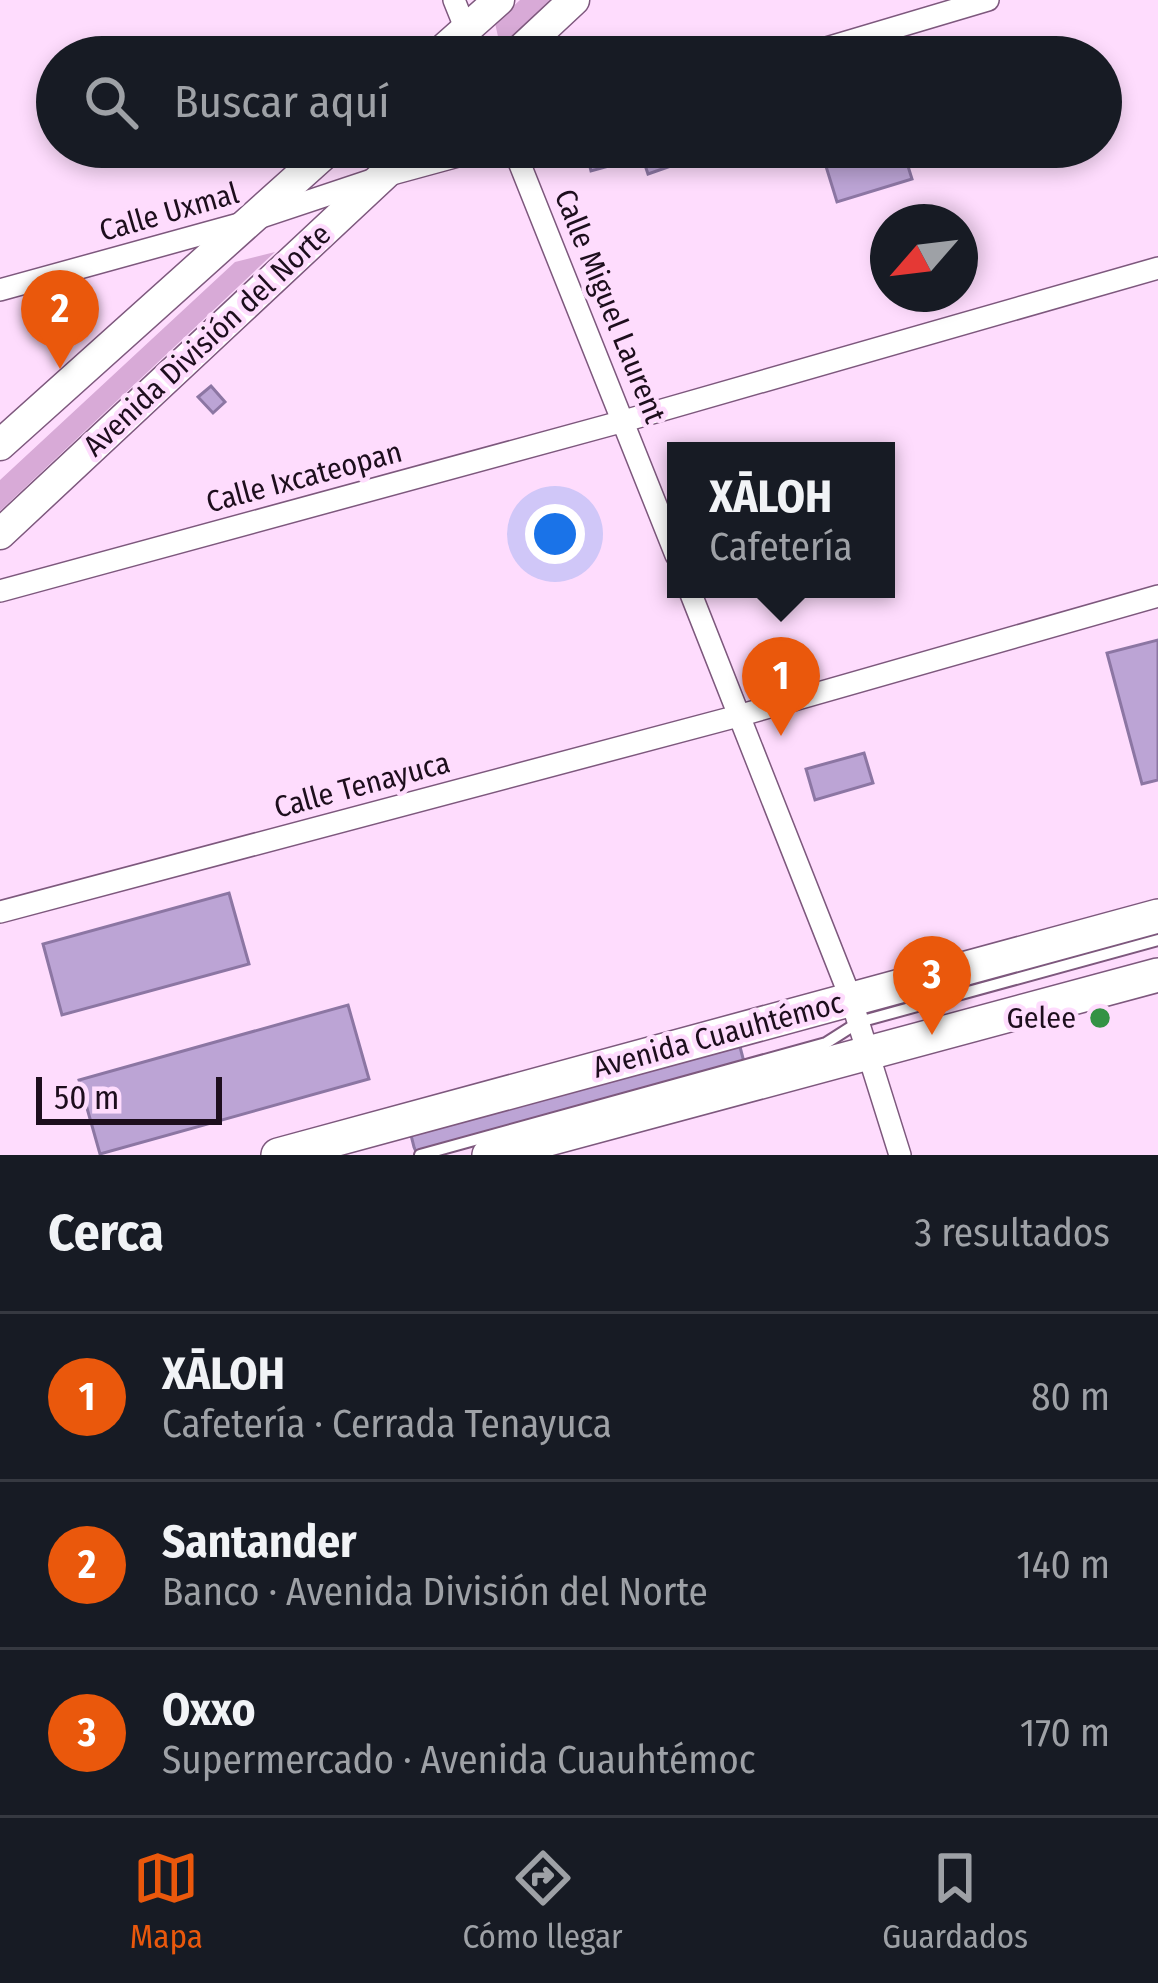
<!DOCTYPE html>
<html lang="es">
<head>
<meta charset="utf-8">
<style>
  body { margin:0; font-family:"Fira Sans Condensed",sans-serif; background:#20242c; color:#f1f3f6 }
  .compass { position:absolute; left:870px; top:204px; width:108px; height:108px; border-radius:50%; background:#171b24; box-shadow:0 6px 18px #0003; rotate:242deg }
  .scale { position:absolute; left:36px; bottom:30px; width:186px; box-sizing:border-box; padding-left:12px; border:6px solid #1d0e1d; border-top:0; font-size:33px; line-height:42px; white-space:nowrap; color:#1d0e1d; -webkit-text-stroke:9px #fedcfd; paint-order:stroke }
  .you { position:absolute; left:555px; top:534px; width:42px; height:42px; margin:-30px; border:9px solid #fff; border-radius:50%; background:#1a73e8; box-shadow:0 0 0 18px #1a73e833 }
  .badge { display:grid; place-items:center; width:78px; height:78px; border-radius:50%; background:#ea580c; color:#fff; font-size:39px; font-weight:700 }
  .pin { position:absolute; translate:-50% -99px; filter:drop-shadow(0 3px 6px #0008) }
  .pin::after { content:''; position:absolute; top:63px; width:42px; height:36px; background:inherit; clip-path:polygon(0 0,100% 0,50% 100%) }
  .popup { position:absolute; left:667px; top:442px; width:228px; height:156px; box-sizing:border-box; display:grid; place-content:center; border-radius:0px; background:#171b24; filter:drop-shadow(0 3px 9px #0005); font-size:39px; white-space:nowrap; color:#9ea1a6 }
  .popup b { font-size:45px; color:#f1f3f6 }
  .popup::after { content:''; position:absolute; left:50%; top:100%; margin-left:-24px; border:24px solid transparent; border-top-color:#171b24 }
  .list { margin:0; padding:0; list-style:none }
  h2 { display:flex; justify-content:space-between; align-items:center; height:156px; margin:0; padding:0 48px; font-size:51px }
  h2 small { font-size:39px; font-weight:400; color:#9ea1a6 }
  .list li { display:grid; grid-template-columns:78px 1fr auto; gap:36px; align-items:center; box-sizing:border-box; height:168px; padding:0 48px; border-top:3px solid #363941 }
  .list b { display:block; font-size:45px; white-space:nowrap }
  .list p { margin:0; font-size:39px; white-space:nowrap; color:#9ea1a6 }
  .list em { font-size:39px; font-style:normal; color:#9ea1a6 }
  .icon { flex:none; width:66px; height:66px; fill:none; stroke:currentColor; stroke-width:2; stroke-linecap:round; stroke-linejoin:round }
  .map { position:relative; flex:none; width:1158px; height:1155px; overflow:hidden }
  .search { position:absolute; background:#171b24; box-shadow:0 6px 18px #0003; left:36px; right:36px; top:36px; height:132px; display:flex; align-items:center; gap:30px; box-sizing:border-box; padding:0 42px; border-radius:66px; color:#9ea1a6; font-size:45px }
  .sheet { height:660px; background:#171b24 }
  nav { display:flex; justify-content:space-around; align-items:center; box-sizing:border-box; height:168px; border-top:3px solid #363941; background:#171b24; font-size:33px; color:#9ea1a6 }
  nav a { display:grid; justify-items:center; gap:6px }
  nav .on { color:#ea580c }
  .map>svg:first-child { display:block }
  .green { fill:#d8aad7 }
  .building { fill:#bca4d5; stroke:#8c76a3; stroke-width:3 }
  .lines { fill:none; stroke-linecap:round; stroke-linejoin:round }
  .service-casing { stroke:#7d587d; stroke-width:14 }
  .minor-casing { stroke:#7d587d; stroke-width:24 }
  .secondary-casing { stroke:#7d587d; stroke-width:33 }
  .primary-casing { stroke:#7d587d; stroke-width:36 }
  .service { stroke:#fff; stroke-width:10 }
  .minor { stroke:#fff; stroke-width:21 }
  .secondary { stroke:#fff; stroke-width:30 }
  .primary { stroke:#fff; stroke-width:33 }
  .poi-dot { fill:#349245; stroke:#fedcfd; stroke-width:4.5 }
  .labels { text-anchor:middle; stroke-width:9; stroke-linejoin:round; paint-order:stroke }
  .street-label { font-size:30px; fill:#1d0e1d; stroke:#fedcfd }
  .poi-label { font-size:30px; fill:#1d0e1d; stroke:#fedcfd; text-anchor:end }
</style>
</head>
<body>
<div class="map">
<svg width="1158" height="1155" viewBox="0 0 1158 1155">
  <rect width="100%" height="100%" fill="#fedcfd"/>
  <path class="green" d="M 520,0 L 554,0 L 501,50 L 495,23 Z
    M 275,252 L 0,511 L 0,480 L 235,262 Z"/>
  <path class="building" d="M 585,147 L 627,147 L 631,160 L 591,171 Z
    M 639,147 L 700,147 L 703,157 L 685,162 L 681,148 L 664,154 L 668,167 L 648,174 Z
    M 820,147 L 902,147 L 912,179 L 837,202 Z
    M 211,386 L 225,402 L 213,413 L 198,397 Z
    M 1158,640 L 1158,780 L 1142,784 L 1107,653 Z
    M 864,753 L 873,783 L 815,800 L 806,769 Z
    M 229,893 L 249,964 L 62,1015 L 43,944 Z
    M 348,1005 L 369,1079 L 100,1154 L 79,1080 Z
    M 738,1039 L 745,1066 L 417,1154 L 414,1147 L 409,1127 Z"/>
  <g class="lines">
    <g class="service-casing">
      <path id="service" d="M 420,1155 L 826,1043 L 859,1022 L 1158,940"/>
    </g>
    <g class="minor-casing">
      <path id="minor" d="M 454,0 L 477,57
        M 796,57 L 988,0
        M 513,147 L 676,555
        M 0,290 L 246,222 L 381,177 L 491,147
        M 689,589 L 851,999 L 900,1155
        M 0,591 L 624,421 L 1158,268
        M 0,912 L 738,716 L 1158,596"/>
    </g>
    <g class="secondary-casing">
      <path id="secondary" d="M 435,57 L 499,0
        M 513,57 L 574,0
        M 0,445 L 332,147
        M 0,534 L 414,147"/>
    </g>
    <g class="primary-casing">
      <path id="primary" d="M 278,1155 L 1158,916
        M 489,1155 L 1158,975"/>
    </g>
    <use href="#service" class="service"/>
    <use href="#minor" class="minor"/>
    <use href="#secondary" class="secondary"/>
    <use href="#primary" class="primary"/>
  </g>
  <circle class="poi-dot" cx="1100" cy="1018" r="12"/>
  <g class="labels">
    <g class="street-label">
      <text transform="translate(169 212) rotate(-16)" y="10">Calle Uxmal</text>
      <text transform="translate(610 306) rotate(68)" y="10">Calle Miguel Laurent</text>
      <text transform="translate(207 340) rotate(-43)" y="10">Avenida División del Norte</text>
      <text transform="translate(304 477) rotate(-15)" y="10">Calle Ixcateopan</text>
      <text transform="translate(362 785) rotate(-15)" y="10">Calle Tenayuca</text>
      <text transform="translate(718 1035) rotate(-15)" y="10">Avenida Cuauhtémoc</text>
    </g>
    <g class="poi-label">
      <text x="1076" y="1028">Gelee</text>
    </g>
  </g>
</svg>
<svg class="compass" viewBox="-18 -18 36 36"><path d="M0-13l5 13h-10z" fill="#e53935"/><path d="M0 13l5-13h-10z" fill="#9ea1a6"/></svg>
<div class="scale">50 m</div>
<div class="you"></div>
<div class="pin badge" style="left:781px;top:736px">1</div>
<div class="popup"><b>XĀLOH</b>Cafetería</div>
<div class="pin badge" style="left:60px;top:369px">2</div>
<div class="pin badge" style="left:932px;top:1035px">3</div>
<div class="search"><svg class="icon" aria-label="search" viewBox="0 0 24 24"><circle cx="10" cy="10" r="6"/><path d="M15 15l6 6"/></svg>Buscar aquí</div>
</div>
<section class="sheet">
<h2>Cerca<small>3 resultados</small></h2>
<ul class="list">
<li><span class="badge">1</span><div><b>XĀLOH</b><p>Cafetería · Cerrada Tenayuca</p></div><em>80 m</em></li>
<li><span class="badge">2</span><div><b>Santander</b><p>Banco · Avenida División del Norte</p></div><em>140 m</em></li>
<li><span class="badge">3</span><div><b>Oxxo</b><p>Supermercado · Avenida Cuauhtémoc</p></div><em>170 m</em></li>
</ul>
</section>
<nav>
<a class="on"><svg class="icon" aria-label="map" viewBox="0 0 24 24"><path d="M3 6l6-2 6 2 6-2v14l-6 2-6-2-6 2zM9 4v14M15 6v14"/></svg>Mapa</a>
<a><svg class="icon" aria-label="directions" viewBox="0 0 24 24"><path d="M12 3l9 9-9 9-9-9zM9 14v-3h6M13 9l2 2-2 2"/></svg>Cómo llegar</a>
<a><svg class="icon" aria-label="saved" viewBox="0 0 24 24"><path d="M7 4h10v16l-5-4-5 4z"/></svg>Guardados</a>
</nav>
</body>
</html>
